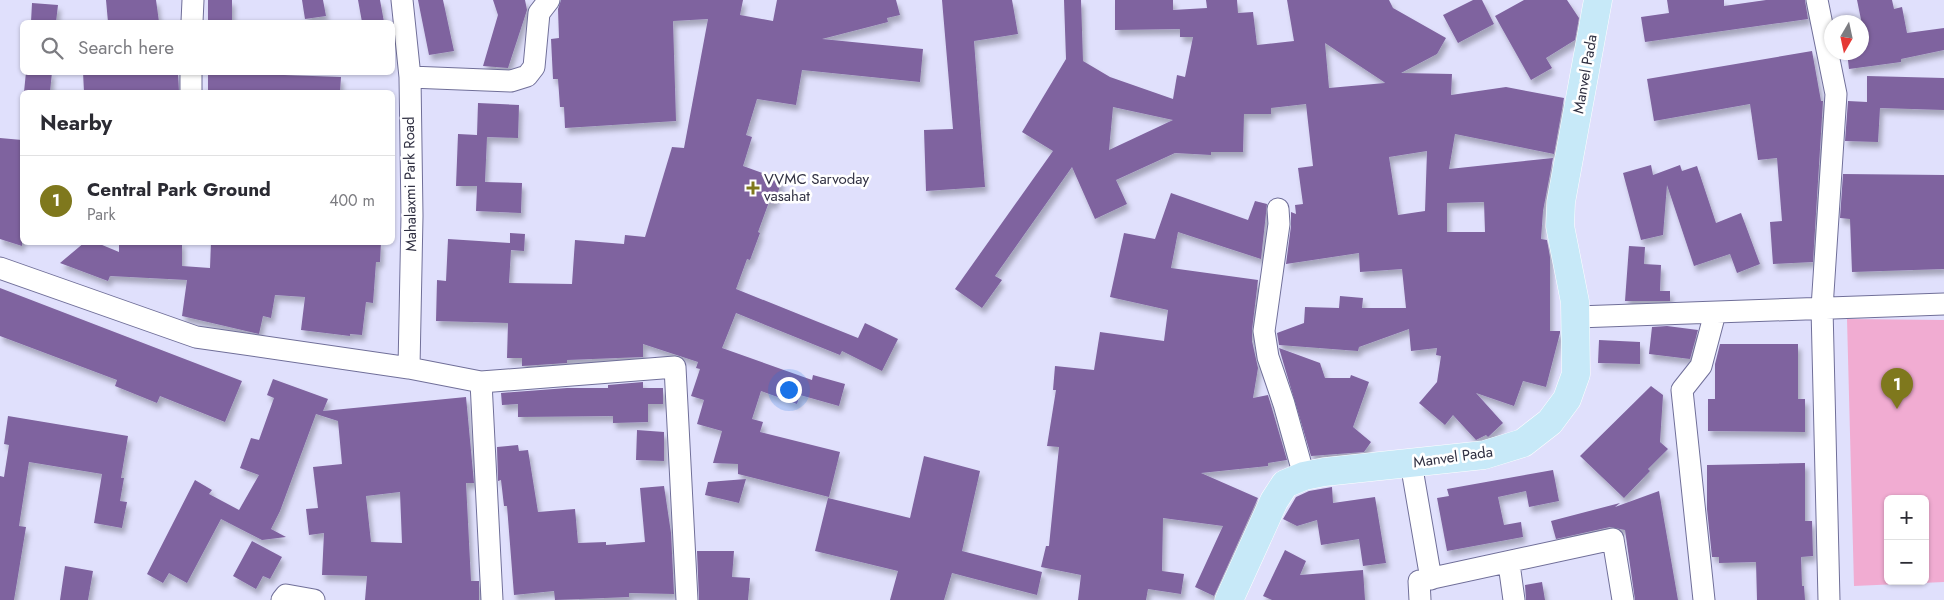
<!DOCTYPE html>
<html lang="en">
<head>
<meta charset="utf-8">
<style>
  body { margin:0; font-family:Jost,sans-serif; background:#f7f7f7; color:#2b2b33 }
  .controls { position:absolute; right:15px; bottom:15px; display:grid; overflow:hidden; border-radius:8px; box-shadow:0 1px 4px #0004 }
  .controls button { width:45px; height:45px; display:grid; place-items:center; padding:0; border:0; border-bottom:1px solid #e1e1e2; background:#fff; color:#2b2b33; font:25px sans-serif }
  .compass { position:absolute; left:1824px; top:15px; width:45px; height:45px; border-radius:50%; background:#fff; box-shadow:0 1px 4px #0004; rotate:189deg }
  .you { position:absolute; left:788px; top:389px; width:18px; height:18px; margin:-12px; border:4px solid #fff; border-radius:50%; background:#1a73e8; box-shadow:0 0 0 8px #1a73e833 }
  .badge { display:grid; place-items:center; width:32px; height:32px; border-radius:50%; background:#7f781d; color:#fff; font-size:16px; font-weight:700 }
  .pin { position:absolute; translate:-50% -41px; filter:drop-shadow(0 1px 2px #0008) }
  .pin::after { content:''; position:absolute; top:26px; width:18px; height:15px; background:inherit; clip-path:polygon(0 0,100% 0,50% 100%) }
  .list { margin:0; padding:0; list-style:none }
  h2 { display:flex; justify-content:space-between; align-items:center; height:65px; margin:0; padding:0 20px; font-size:21px }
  h2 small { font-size:16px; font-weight:400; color:#7c7c81 }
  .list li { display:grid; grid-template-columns:32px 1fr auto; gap:15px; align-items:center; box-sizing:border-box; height:90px; padding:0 20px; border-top:1px solid #e1e1e2 }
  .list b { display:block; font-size:19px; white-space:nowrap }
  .list p { margin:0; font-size:16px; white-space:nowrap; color:#7c7c81 }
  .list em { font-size:16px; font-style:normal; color:#7c7c81 }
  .icon { flex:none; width:28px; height:28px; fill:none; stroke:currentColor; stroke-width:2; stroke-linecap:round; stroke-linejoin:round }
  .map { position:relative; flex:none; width:1944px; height:600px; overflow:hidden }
  .search { position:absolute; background:#fff; box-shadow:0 1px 4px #0004; left:20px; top:20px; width:375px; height:55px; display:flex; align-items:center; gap:12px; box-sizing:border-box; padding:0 18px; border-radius:8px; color:#7c7c81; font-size:19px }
  .panel { position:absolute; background:#fff; box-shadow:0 1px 4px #0004; left:20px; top:90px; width:375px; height:155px; border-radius:8px }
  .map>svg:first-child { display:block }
  .green { fill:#f1acd2; fill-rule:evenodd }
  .building { fill:#7f639f; fill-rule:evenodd; filter:url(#shadow) }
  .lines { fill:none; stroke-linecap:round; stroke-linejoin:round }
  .minor-casing { stroke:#706f99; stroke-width:23 }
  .major-casing { stroke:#fff; stroke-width:29 }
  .minor { stroke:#fff; stroke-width:21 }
  .major { stroke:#c7e9f8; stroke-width:28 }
  .poi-dot { fill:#7f781d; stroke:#fff; stroke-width:2 }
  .labels { text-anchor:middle; stroke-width:5; stroke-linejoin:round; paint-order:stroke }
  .street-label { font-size:15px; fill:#313143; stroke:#fff }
  .poi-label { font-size:15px; fill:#313143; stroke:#fff; text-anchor:start }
</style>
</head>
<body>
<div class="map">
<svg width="1944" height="600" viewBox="0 0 1944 600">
  <defs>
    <filter id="shadow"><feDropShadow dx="3" dy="5.5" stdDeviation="2.5" flood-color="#0004"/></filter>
  </defs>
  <rect width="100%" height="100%" fill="#e0e0fc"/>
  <path class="green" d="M 1847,319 L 1944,320 L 1944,582 L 1854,586 ZM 1888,499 L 1925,499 L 1925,581 L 1888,581 Z"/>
  <path class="building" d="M 106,0 L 156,0 L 159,22 L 144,22 L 143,20 L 108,22 Z
    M 208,0 L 232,0 L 232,22 L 208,22 Z
    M 302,0 L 323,0 L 326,16 L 305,19 Z
    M 358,0 L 380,0 L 384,22 L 362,22 Z
    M 418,0 L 443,0 L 454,51 L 429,55 Z
    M 493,0 L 525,0 L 527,10 L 508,68 L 483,66 L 498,15 Z
    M 561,0 L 743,0 L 740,15 L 773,21 L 777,0 L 896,0 L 900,15 L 887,18 L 888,22 L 822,39 L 923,49 L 920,82 L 802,70 L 796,105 L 757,99 L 746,135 L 752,137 L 743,166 L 782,180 L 774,204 L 769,202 L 758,232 L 760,233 L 750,260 L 747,259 L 736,289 L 858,338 L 865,323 L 898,339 L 882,371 L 842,351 L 840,355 L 736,313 L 722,348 L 812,380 L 813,375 L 845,384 L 839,406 L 800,395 L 797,404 L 761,391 L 752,419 L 763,422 L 760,432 L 840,452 L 829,497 L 738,474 L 738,464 L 713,463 L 722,431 L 697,424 L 704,400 L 691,396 L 700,369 L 696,368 L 698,362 L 643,344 L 643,357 L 567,360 L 567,363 L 522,366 L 522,358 L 507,358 L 508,323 L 436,321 L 437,280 L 446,281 L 448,239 L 510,243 L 510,233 L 525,234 L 524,251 L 511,250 L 509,283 L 572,284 L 575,240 L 624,244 L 625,235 L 645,237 L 672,147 L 684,148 L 708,19 L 673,21 L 676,121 L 565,128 L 564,107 L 560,107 L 558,79 L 553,79 L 551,39 L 559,38 L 558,9 Z
    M 942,0 L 1012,0 L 1018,34 L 974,41 L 985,187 L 926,191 L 924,130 L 953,129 Z
    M 1064,0 L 1081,0 L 1083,61 L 1110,77 L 1173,99 L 1177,75 L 1185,77 L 1193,37 L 1180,37 L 1180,29 L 1115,30 L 1115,0 L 1173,0 L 1173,10 L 1207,8 L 1206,0 L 1237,0 L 1238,13 L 1253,12 L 1257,45 L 1294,41 L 1287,0 L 1389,0 L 1393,8 L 1446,38 L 1437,54 L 1401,73 L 1452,74 L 1451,95 L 1506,87 L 1564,98 L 1554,154 L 1455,134 L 1449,169 L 1553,158 L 1543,211 L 1541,239 L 1547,240 L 1550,257 L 1550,331 L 1560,331 L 1560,333 L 1546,387 L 1523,381 L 1514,406 L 1476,393 L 1503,423 L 1488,437 L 1486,435 L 1476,440 L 1453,415 L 1445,425 L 1419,403 L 1437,382 L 1441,356 L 1436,355 L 1437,348 L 1411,351 L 1409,329 L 1359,347 L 1358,351 L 1279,345 L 1277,333 L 1304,323 L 1305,307 L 1339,308 L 1340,296 L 1363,298 L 1362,308 L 1406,308 L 1402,269 L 1360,272 L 1359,253 L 1286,264 L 1291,226 L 1291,212 L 1296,214 L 1295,205 L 1303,204 L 1298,168 L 1313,166 L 1306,104 L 1271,108 L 1271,114 L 1244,114 L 1243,152 L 1211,152 L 1211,155 L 1175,153 L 1116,180 L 1127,204 L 1095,219 L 1072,167 L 995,276 L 1002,280 L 982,308 L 955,289 L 1053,151 L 1022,132 L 1066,59 ZM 1325,43 L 1384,82 L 1385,83 L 1329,88 ZM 1113,107 L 1173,120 L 1109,150 ZM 1427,151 L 1425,211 L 1398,215 L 1389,157 ZM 1484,202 L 1485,232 L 1447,232 L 1447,203 Z
    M 1473,0 L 1482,0 L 1494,24 L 1458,43 L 1443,15 Z
    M 1524,0 L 1567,0 L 1579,18 L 1575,40 L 1546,58 L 1552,68 L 1531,80 L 1495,16 Z
    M 1667,0 L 1724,0 L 1724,6 L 1766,0 L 1805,0 L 1808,19 L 1645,42 L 1641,17 L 1669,13 Z
    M 1857,0 L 1892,0 L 1894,9 L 1902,7 L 1907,33 L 1944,28 L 1944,50 L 1901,59 L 1901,62 L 1849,69 L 1847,52 L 1862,52 L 1862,40 L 1865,39 Z
    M 32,3 L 58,5 L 56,22 L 31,22 Z
    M 1812,51 L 1821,101 L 1823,101 L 1813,262 L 1773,264 L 1770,222 L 1782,221 L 1777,158 L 1758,160 L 1750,104 L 1654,121 L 1647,79 Z
    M 26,72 L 52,72 L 50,92 L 24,92 Z
    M 83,72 L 178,72 L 179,92 L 84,92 Z
    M 208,72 L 284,72 L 284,75 L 341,77 L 340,92 L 208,92 Z
    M 1867,76 L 1944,78 L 1944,110 L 1880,108 L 1878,142 L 1845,141 L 1848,101 L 1867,102 Z
    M 478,103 L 519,105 L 518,138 L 487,137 L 485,182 L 522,183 L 521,213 L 476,211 L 477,186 L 456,186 L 458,134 L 477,135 Z
    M 0,138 L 22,140 L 22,246 L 0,239 Z
    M 1651,165 L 1653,175 L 1680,165 L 1682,171 L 1697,166 L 1716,223 L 1741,213 L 1760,264 L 1737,273 L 1730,254 L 1694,266 L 1667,185 L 1663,235 L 1641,240 L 1623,173 Z
    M 1843,174 L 1944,175 L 1944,269 L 1852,272 L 1850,219 L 1840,218 Z
    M 1171,193 L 1248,220 L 1255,201 L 1267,204 L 1261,259 L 1178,232 L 1171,268 L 1258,280 L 1252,330 L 1252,341 L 1258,368 L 1253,398 L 1268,395 L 1287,460 L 1268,463 L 1268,466 L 1201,473 L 1258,498 L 1214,596 L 1195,587 L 1223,526 L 1163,518 L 1162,571 L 1184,574 L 1181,594 L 1148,589 L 1146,600 L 1078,600 L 1081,575 L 1041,567 L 1046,546 L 1049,546 L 1059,447 L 1047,446 L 1056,390 L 1053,390 L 1055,366 L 1094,370 L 1100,332 L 1164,341 L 1168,310 L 1110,297 L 1124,233 L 1155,239 Z
    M 85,242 L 95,242 L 119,252 L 119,242 L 182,242 L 182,266 L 210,268 L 211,242 L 381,242 L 380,262 L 376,262 L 373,303 L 366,302 L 362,335 L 350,334 L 350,336 L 301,330 L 305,297 L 275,295 L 271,318 L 263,316 L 259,334 L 182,316 L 187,280 L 110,276 L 108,281 L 60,263 Z
    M 1629,246 L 1645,247 L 1644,264 L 1661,265 L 1660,291 L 1670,291 L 1670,301 L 1625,301 Z
    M 0,288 L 242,381 L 225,422 L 160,396 L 157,403 L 115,386 L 117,380 L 0,336 Z
    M 1667,326 L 1698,330 L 1690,359 L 1649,354 L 1652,327 Z
    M 1599,340 L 1640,342 L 1640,364 L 1598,363 Z
    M 1720,344 L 1798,344 L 1798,399 L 1805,399 L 1805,432 L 1708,431 L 1708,399 L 1715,399 L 1715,364 Z
    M 1279,348 L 1320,363 L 1325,378 L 1350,378 L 1351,375 L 1369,382 L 1353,427 L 1371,442 L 1364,452 L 1311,456 Z
    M 273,379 L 328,399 L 323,411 L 466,397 L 474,483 L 466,483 L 471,581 L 479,581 L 479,600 L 365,600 L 367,576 L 322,575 L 324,533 L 309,535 L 306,509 L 318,508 L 313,467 L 342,464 L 338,421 L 316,414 L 280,511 L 271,529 L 286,537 L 262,540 L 221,519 L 187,583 L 169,573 L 163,583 L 147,574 L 195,480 L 212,490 L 209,494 L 239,510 L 259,475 L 240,468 L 251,438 L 259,440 L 274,398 L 267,395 ZM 400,492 L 402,543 L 371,542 L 366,496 Z
    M 643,382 L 643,388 L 663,388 L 663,404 L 648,404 L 648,422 L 613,423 L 613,416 L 518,417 L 518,404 L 502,405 L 501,393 L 567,388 L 608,388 L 608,385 Z
    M 1651,386 L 1663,395 L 1660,442 L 1668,449 L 1648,469 L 1650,471 L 1624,498 L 1580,456 Z
    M 8,416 L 128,436 L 121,478 L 124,478 L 120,501 L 127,502 L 122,528 L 94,523 L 102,474 L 29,462 L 19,526 L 26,527 L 14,600 L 0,600 L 0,476 L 4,477 L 9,445 L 4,444 Z
    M 637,430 L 664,432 L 664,461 L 636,460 Z
    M 518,445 L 519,451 L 528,450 L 538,512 L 575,509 L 578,543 L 606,542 L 606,545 L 645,542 L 640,488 L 664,486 L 671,533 L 674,594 L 629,593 L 629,597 L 555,600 L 554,591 L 514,595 L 507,506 L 504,506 L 501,480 L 498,481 L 497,447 Z
    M 924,456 L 980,471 L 962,551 L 1042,572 L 1037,595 L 952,573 L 944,600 L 890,600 L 898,571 L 815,551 L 828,498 L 910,518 Z
    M 1805,463 L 1805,521 L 1812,521 L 1813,556 L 1801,557 L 1802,586 L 1804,586 L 1805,600 L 1757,600 L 1756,562 L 1719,563 L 1719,557 L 1712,557 L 1707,509 L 1707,465 Z
    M 1553,470 L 1559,501 L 1529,507 L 1526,491 L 1498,497 L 1504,525 L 1521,522 L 1523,537 L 1447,551 L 1437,498 L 1449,496 L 1447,489 Z
    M 746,479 L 739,503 L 705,495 L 708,482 Z
    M 1332,487 L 1333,503 L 1375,497 L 1386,563 L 1363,566 L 1359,539 L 1321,545 L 1317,520 L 1297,526 L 1283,519 L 1296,497 L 1309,491 Z
    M 1659,491 L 1678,600 L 1635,600 L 1625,530 L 1610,527 L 1556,539 L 1551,521 L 1620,503 L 1615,507 Z
    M 252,541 L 282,557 L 270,579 L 263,576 L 256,589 L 233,576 Z
    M 1285,550 L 1306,561 L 1300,575 L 1363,570 L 1365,600 L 1272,600 L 1263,596 Z
    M 697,551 L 734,551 L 732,577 L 750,578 L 748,600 L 699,600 Z
    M 65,566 L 93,571 L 88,600 L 60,600 Z
    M 1542,582 L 1545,600 L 1526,600 L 1525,585 Z"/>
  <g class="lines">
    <g class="minor-casing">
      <path id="minor" d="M 402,0 L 410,77 L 412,216 L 409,368
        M 1817,0 L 1836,94 L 1822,308 L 1829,600
        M 192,22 L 193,0
        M 410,77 L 511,81 L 527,76 L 534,67 L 539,13 L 549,0
        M 191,92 L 191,72
        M 1278,209 L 1279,224 L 1264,331 L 1268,357 L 1284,404 L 1304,476
        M 0,268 L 196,337 L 409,368 L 481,382 L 492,600
        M 1577,317 L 1944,304
        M 481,382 L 675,367 L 687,600
        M 1411,463 L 1431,579
        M 1509,564 L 1514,600
        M 282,600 L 286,595 L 314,600
        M 1420,600 L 1419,581 L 1613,539 L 1623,600
        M 1704,600 L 1682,390 L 1701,366 L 1715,313"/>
    </g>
    <g class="major-casing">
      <path id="major" d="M 1229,600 L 1274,501 L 1285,484 L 1304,476 L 1324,472 L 1484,455 L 1523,443 L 1550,422 L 1567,399 L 1576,374 L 1575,302 L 1560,226 L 1561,202 L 1598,0"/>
    </g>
    <use href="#minor" class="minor"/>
    <use href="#major" class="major"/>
  </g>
  <path class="poi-dot" d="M750.5 180.5h5v5h5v5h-5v5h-5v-5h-5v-5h5z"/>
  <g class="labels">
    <g class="street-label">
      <text transform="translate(1585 74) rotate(-80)" y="5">Manvel Pada</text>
      <text transform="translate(410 184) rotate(-91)" y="5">Mahalaxmi Park Road</text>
      <text transform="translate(1453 457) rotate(-8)" y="5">Manvel Pada</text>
    </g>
    <g class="poi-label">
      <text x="764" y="184">VVMC Sarvoday<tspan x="764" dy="17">vasahat</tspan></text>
    </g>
  </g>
</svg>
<div class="controls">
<button>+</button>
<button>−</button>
</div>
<svg class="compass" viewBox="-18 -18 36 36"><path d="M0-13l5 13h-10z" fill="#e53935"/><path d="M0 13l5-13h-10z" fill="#7c7c81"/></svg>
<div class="you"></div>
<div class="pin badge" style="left:1897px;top:409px">1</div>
<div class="search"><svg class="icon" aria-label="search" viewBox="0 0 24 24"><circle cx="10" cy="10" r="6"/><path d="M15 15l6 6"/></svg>Search here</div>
<section class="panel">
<h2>Nearby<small></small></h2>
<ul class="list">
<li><span class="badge">1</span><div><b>Central Park Ground</b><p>Park</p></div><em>400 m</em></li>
</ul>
</section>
</div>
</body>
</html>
